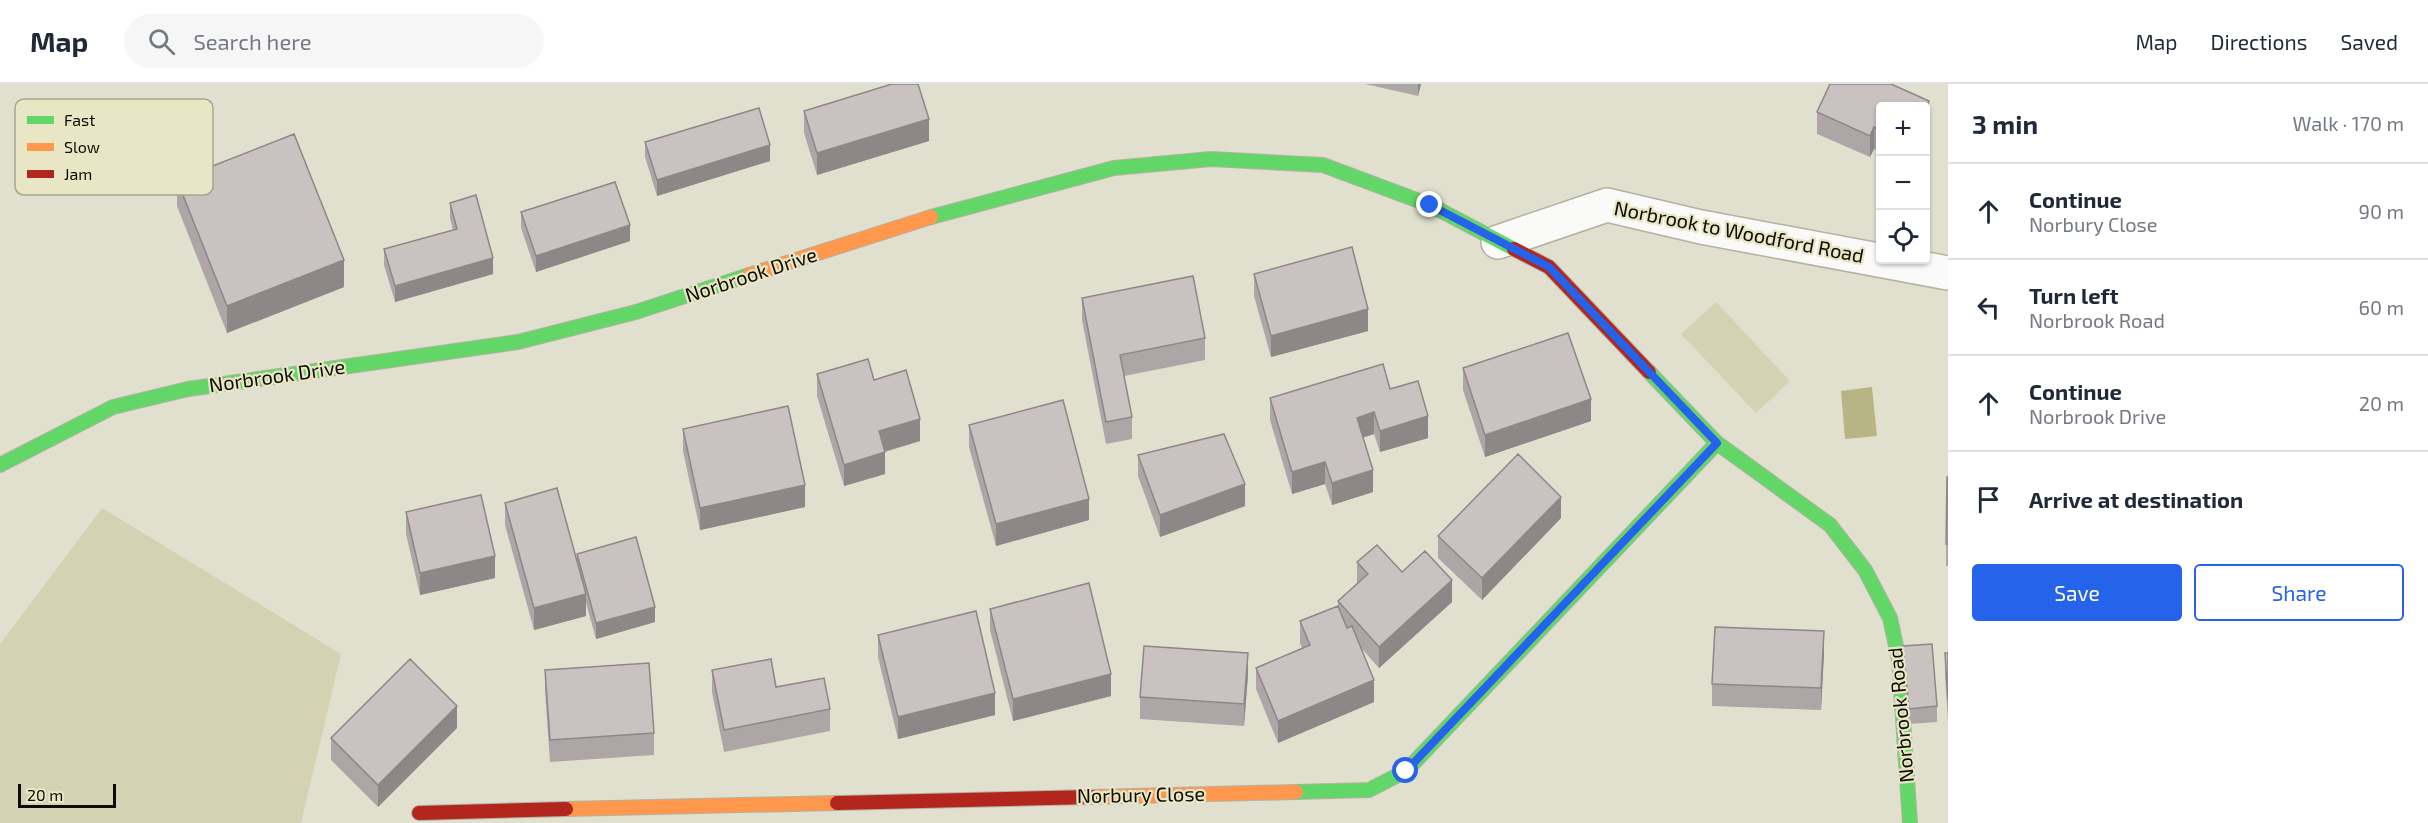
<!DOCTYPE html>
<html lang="en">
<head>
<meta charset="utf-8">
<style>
  body { margin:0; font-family:"Exo 2",sans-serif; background:#f6f6f7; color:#1f2937 }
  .controls { position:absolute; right:18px; top:18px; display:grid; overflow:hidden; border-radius:6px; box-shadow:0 2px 4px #0004 }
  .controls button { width:54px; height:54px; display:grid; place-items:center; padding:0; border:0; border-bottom:2px solid #e0e1e3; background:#fff; color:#1f2937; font:30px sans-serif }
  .scale { position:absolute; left:18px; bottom:15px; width:98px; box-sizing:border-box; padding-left:6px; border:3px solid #0d0c03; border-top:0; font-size:16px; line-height:21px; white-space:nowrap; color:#0d0c03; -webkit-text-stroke:4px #e9e6c6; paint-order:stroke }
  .stop { position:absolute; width:18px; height:18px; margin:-14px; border:4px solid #2563eb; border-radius:50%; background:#fff }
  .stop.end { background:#2563eb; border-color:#fff; box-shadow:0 2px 6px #0008 }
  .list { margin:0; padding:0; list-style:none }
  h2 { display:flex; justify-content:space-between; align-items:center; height:78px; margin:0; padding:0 24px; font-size:26px }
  h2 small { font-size:20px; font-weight:400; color:#747a83 }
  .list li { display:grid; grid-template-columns:39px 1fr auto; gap:18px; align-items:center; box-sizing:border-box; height:96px; padding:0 24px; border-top:2px solid #e0e1e3 }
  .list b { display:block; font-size:22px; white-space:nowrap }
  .list p { margin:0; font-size:20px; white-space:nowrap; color:#747a83 }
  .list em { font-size:20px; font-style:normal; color:#747a83 }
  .actions { display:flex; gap:12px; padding:18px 24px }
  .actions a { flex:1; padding:14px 0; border:2px solid #2563eb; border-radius:6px; text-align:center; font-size:21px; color:#2563eb }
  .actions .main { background:#2563eb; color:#fff }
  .icon { flex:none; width:33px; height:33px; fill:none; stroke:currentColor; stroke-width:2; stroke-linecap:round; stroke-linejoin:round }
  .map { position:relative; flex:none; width:1948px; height:739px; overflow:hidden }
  header { display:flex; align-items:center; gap:36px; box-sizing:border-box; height:84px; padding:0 30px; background:#fff; border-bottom:2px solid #e0e1e3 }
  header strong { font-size:28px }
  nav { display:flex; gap:33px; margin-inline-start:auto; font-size:21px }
  .search { width:420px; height:54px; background:#f6f6f7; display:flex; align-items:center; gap:15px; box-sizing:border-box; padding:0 21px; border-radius:33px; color:#747a83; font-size:22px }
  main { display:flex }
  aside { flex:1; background:#fff }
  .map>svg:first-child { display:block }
  .green { fill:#d4d2b2 }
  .water { fill:#b8b584 }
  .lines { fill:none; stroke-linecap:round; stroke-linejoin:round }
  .street-casing { stroke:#b2b1a3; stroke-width:36 }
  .fast-casing { stroke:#b2b1a3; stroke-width:16 }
  .slow-casing { stroke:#b2b1a3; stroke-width:16 }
  .jam-casing { stroke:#b2b1a3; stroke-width:16 }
  .street { stroke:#fafaf8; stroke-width:33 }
  .fast { stroke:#63d668; stroke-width:14 }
  .slow { stroke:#ff974d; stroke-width:14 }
  .jam { stroke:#b3261e; stroke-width:14 }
  .wall { fill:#aea6a6 }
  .shaded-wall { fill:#8d8787 }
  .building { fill:#cac1c1; stroke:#8d8787; stroke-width:1.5 }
  .route { stroke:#2563eb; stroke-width:8 }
  .labels { text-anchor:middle; stroke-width:4.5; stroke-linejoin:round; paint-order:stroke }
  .street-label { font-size:20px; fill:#0d0c03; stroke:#e9e6c6 }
  .key { fill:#e9e6c6; stroke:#a7a58c; stroke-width:1.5 }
  .key-label { font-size:16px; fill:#0d0c03 }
</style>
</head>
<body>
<header>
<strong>Map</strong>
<div class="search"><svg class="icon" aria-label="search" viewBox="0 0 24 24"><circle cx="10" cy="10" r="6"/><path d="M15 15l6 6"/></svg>Search here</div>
<nav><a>Map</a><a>Directions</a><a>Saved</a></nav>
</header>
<main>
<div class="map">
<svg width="1948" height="739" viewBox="0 0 1948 739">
  <rect width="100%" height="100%" fill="#e1e0ce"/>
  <path class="green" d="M 1716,218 L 1790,297 L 1756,329 L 1681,250 Z
    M 102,424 L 341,570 L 301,739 L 0,739 L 0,560 Z"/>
  <path class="water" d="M 1872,303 L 1877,352 L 1845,355 L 1841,307 Z"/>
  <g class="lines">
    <g class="street-casing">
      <path id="street" d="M 1498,158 L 1607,121 L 1701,143 L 1948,189"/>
    </g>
    <g class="fast-casing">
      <path id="fast" d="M 931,133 L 1114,84 L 1211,75 L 1323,81 L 1430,121 L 1514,165
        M 1649,288 L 1717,359 L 1830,441 L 1865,486 L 1890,534 L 1899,576 L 1910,739
        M 0,381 L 113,323 L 188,305 L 518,258 L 636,228 L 749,191
        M 1296,708 L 1369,706 L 1406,687 L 1717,359"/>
    </g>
    <g class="slow-casing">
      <path id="slow" d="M 749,191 L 931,133
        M 1092,713 L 1296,708
        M 566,725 L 837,719"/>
    </g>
    <g class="jam-casing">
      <path id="jam" d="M 1514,165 L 1549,183 L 1649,288
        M 837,719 L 1092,713
        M 419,729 L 566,725"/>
    </g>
    <use href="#street" class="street"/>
    <use href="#fast" class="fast"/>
    <use href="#slow" class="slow"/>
    <use href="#jam" class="jam"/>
  </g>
  <path class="wall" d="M 1365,0 L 1421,0 L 1418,12 Z
    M 1830,0 L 1891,0 L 1929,17 L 1929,39 L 1926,48 L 1926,22 L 1881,22 L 1881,68 L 1874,65 L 1870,73 L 1817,50 L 1817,28 Z
    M 804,27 L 929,57 L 817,91 L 804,49 Z
    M 645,58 L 770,77 L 657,112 L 645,73 Z
    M 177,96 L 344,203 L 227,249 L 177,122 Z
    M 450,119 L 493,190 L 395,218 L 384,181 L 384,165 L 453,146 L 450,134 Z
    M 521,128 L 630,157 L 536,188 L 521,144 Z
    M 1254,190 L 1368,247 L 1271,273 L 1254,212 Z
    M 1082,214 L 1205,254 L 1205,276 L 1124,292 L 1132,333 L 1132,355 L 1106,360 L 1082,236 Z
    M 1463,284 L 1591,337 L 1485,373 L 1463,306 Z
    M 817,290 L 920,357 L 885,368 L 885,390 L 844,402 L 817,312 Z
    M 1390,305 L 1428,354 L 1380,368 L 1374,350 L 1363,354 L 1373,408 L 1332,421 L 1325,400 L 1292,410 L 1270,336 L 1270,314 Z
    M 969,341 L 1089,436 L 996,462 L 969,363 Z
    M 683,345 L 805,423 L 700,446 L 683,367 Z
    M 1138,371 L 1245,422 L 1160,453 L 1138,392 Z
    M 1948,393 L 1948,482 L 1946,482 L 1946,460 Z
    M 505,419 L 577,477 L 577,470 L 655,538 L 596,555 L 586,519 L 586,532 L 534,546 L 505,441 Z
    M 406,428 L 495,494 L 420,511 L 406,450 Z
    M 1561,434 L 1482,516 L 1438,474 L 1438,452 Z
    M 1357,478 L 1402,488 L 1452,518 L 1379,584 L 1362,565 L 1374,618 L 1278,659 L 1256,605 L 1256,584 L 1302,564 L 1300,559 L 1300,537 L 1338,522 L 1338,517 L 1357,499 Z
    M 990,525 L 1111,612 L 1013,637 L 990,546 Z
    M 878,551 L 995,631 L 898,655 L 878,573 Z
    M 1903,562 L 1937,622 L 1937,638 L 1909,640 L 1903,578 Z
    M 1824,569 L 1821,626 L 1712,622 L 1712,600 Z
    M 1945,569 L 1948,569 L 1948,639 L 1945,591 Z
    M 545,586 L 654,649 L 654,671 L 550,678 L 545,608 Z
    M 712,586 L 776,603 L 830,625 L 830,647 L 724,668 L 712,608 Z
    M 1248,591 L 1244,642 L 1140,635 L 1140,613 Z
    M 457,644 L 378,723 L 331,676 L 331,654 Z"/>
  <path class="shaded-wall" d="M 1418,0 L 1421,0 L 1418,12 Z
    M 1929,17 L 1929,39 L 1926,48 L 1926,26 Z
    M 929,35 L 929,57 L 817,91 L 817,69 Z
    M 1874,43 L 1874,65 L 1870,73 L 1870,52 Z
    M 770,61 L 770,77 L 657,112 L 657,96 Z
    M 630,141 L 630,157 L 536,188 L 536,172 Z
    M 493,174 L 493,190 L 395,218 L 395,202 Z
    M 344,176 L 344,203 L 227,249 L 227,222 Z
    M 1368,225 L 1368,247 L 1271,273 L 1271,252 Z
    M 1591,315 L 1591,337 L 1485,373 L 1485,351 Z
    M 1374,328 L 1374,350 L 1357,355 L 1357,334 Z
    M 1428,332 L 1428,354 L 1380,368 L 1380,347 Z
    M 920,335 L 920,357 L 879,369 L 879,347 Z
    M 885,368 L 885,390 L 844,402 L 844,381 Z
    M 1325,378 L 1325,400 L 1292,410 L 1292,388 Z
    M 1373,386 L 1373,408 L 1332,421 L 1332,399 Z
    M 1245,400 L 1245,422 L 1160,453 L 1160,431 Z
    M 805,401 L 805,423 L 700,446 L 700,424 Z
    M 1561,413 L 1561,434 L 1482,516 L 1482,494 Z
    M 1089,415 L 1089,436 L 996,462 L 996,440 Z
    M 495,472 L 495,494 L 420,511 L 420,489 Z
    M 1452,496 L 1452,518 L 1379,584 L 1379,563 Z
    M 586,510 L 586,532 L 534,546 L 534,524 Z
    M 655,523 L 655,538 L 596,555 L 596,539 Z
    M 1824,547 L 1824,569 L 1821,626 L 1821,604 Z
    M 1248,569 L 1248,591 L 1244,642 L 1244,620 Z
    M 1111,590 L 1111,612 L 1013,637 L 1013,615 Z
    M 1374,596 L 1374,618 L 1278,659 L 1278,637 Z
    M 995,609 L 995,631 L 898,655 L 898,633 Z
    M 457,622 L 457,644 L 378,723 L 378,701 Z"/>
  <path class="building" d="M 892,0 L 918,0 L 929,35 L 817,69 L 804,27 Z
    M 1830,0 L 1891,0 L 1929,17 L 1926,26 L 1926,22 L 1881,22 L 1881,46 L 1874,43 L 1870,52 L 1817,28 Z
    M 759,24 L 770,61 L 657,96 L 645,58 Z
    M 294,50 L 344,176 L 227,222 L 177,96 Z
    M 615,98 L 630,141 L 536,172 L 521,128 Z
    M 476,111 L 493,174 L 395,202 L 384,165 L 457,145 L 450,119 Z
    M 1352,163 L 1368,225 L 1271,252 L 1254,190 Z
    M 1193,192 L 1205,254 L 1120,271 L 1132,333 L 1106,338 L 1082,214 Z
    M 1568,249 L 1591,315 L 1485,351 L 1463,284 Z
    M 868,275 L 874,296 L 906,286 L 920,335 L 879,347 L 885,368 L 844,381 L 817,290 Z
    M 1383,280 L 1390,305 L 1418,297 L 1428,332 L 1380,347 L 1374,328 L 1357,334 L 1373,386 L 1332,399 L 1325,378 L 1292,388 L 1270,314 Z
    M 1063,316 L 1089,415 L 996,440 L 969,341 Z
    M 788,322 L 805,401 L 700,424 L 683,345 Z
    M 1224,350 L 1245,400 L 1160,431 L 1138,371 Z
    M 1518,370 L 1561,413 L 1482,494 L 1438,452 Z
    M 1947,393 L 1948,393 L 1948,460 L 1946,460 Z
    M 557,404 L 586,510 L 534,524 L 505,419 Z
    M 481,411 L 495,472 L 420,489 L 406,428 Z
    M 636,453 L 655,523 L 596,539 L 577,470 Z
    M 1377,461 L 1402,488 L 1425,467 L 1452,496 L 1379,563 L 1338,517 L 1368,490 L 1357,478 Z
    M 1089,499 L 1111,590 L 1013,615 L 990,525 Z
    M 1338,522 L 1347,544 L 1352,542 L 1374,596 L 1278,637 L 1256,584 L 1310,561 L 1300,537 Z
    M 976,527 L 995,609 L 898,633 L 878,551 Z
    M 1715,543 L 1824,547 L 1821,604 L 1712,600 Z
    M 1932,560 L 1937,622 L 1909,625 L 1903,562 Z
    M 1144,562 L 1248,569 L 1244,620 L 1140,613 Z
    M 1945,569 L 1948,569 L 1948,617 Z
    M 410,575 L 457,622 L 378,701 L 331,654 Z
    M 771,575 L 776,603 L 824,594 L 830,625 L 724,646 L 712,586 Z
    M 649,579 L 654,649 L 550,656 L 545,586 Z"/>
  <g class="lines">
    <path class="route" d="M 1406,687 L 1717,359 L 1549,183 L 1430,121"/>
  </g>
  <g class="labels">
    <g class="street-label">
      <text transform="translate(1739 148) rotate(11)" y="7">Norbrook to Woodford Road</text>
      <text transform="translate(751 191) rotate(-18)" y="7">Norbrook Drive</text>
      <text transform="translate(277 292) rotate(-8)" y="7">Norbrook Drive</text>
      <text transform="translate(1901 631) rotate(-95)" y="7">Norbrook Road</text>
      <text transform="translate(1141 711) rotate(-1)" y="7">Norbury Close</text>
    </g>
  </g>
  <rect x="15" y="15" width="198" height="96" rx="9" class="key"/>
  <rect x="27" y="32" width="27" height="8" fill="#63d668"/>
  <rect x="27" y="59" width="27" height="8" fill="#ff974d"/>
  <rect x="27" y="86" width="27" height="8" fill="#b3261e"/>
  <g class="key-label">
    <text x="64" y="42">Fast</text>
    <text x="64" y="69">Slow</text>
    <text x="64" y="96">Jam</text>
  </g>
</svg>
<div class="controls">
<button>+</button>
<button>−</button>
<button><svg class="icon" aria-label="locate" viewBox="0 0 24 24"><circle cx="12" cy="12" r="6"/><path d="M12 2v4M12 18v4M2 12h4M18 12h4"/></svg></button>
</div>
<div class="scale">20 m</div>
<div class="stop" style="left:1406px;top:687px"></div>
<div class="stop end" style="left:1430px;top:121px"></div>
</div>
<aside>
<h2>3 min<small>Walk · 170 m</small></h2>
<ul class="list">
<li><svg class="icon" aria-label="ahead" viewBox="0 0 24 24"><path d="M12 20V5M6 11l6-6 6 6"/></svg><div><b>Continue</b><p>Norbury Close</p></div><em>90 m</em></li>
<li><svg class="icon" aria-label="left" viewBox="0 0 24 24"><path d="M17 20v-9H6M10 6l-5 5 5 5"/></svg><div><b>Turn left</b><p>Norbrook Road</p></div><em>60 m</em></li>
<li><svg class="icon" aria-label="ahead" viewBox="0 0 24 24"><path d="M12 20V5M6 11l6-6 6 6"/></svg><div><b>Continue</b><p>Norbrook Drive</p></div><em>20 m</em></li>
<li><svg class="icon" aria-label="arrive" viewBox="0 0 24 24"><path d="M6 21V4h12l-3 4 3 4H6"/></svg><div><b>Arrive at destination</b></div></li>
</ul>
<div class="actions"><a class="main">Save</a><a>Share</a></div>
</aside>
</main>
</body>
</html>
